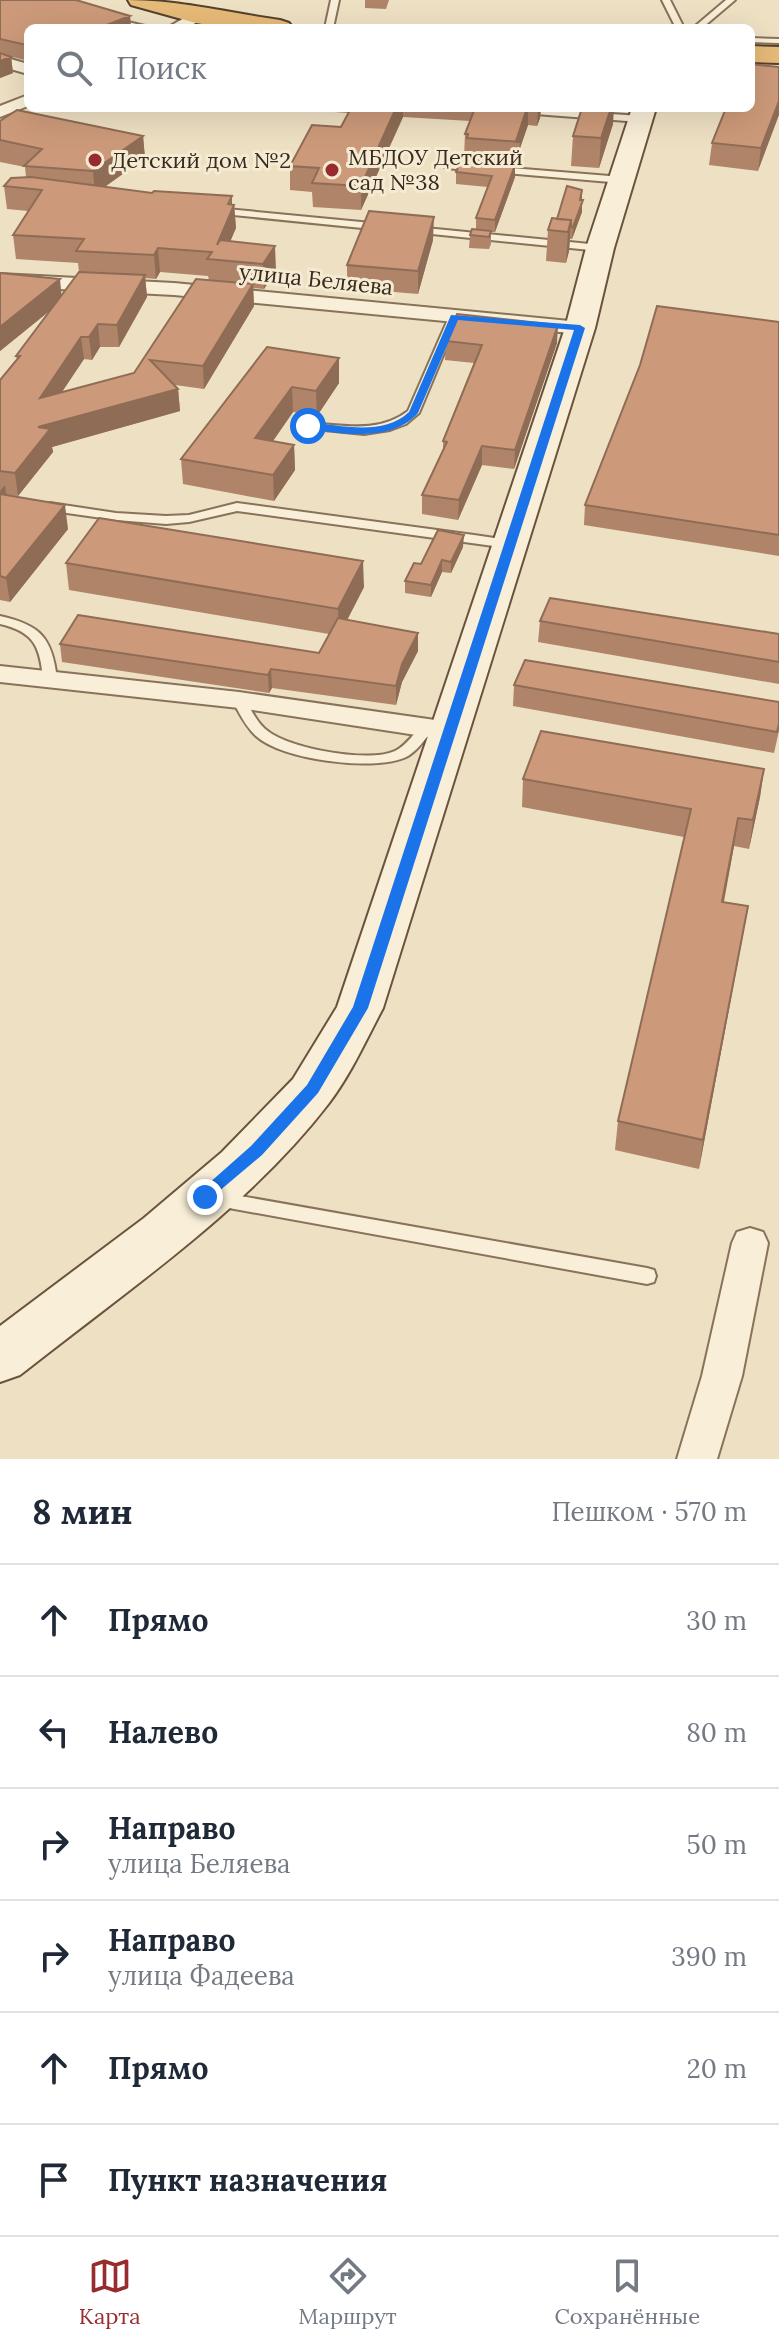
<!DOCTYPE html>
<html lang="ru">
<head>
<meta charset="utf-8">
<style>
  body { margin:0; font-family:Lora,serif; background:#f6f6f7; color:#1f2937 }
  .stop { position:absolute; width:24px; height:24px; margin:-18px; border:6px solid #1a73e8; border-radius:50%; background:#fff }
  .stop.end { background:#1a73e8; border-color:#fff; box-shadow:0 2px 8px #0008 }
  .list { margin:0; padding:0; list-style:none }
  h2 { display:flex; justify-content:space-between; align-items:center; height:104px; margin:0; padding:0 32px; font-size:34px }
  h2 small { font-size:26px; font-weight:400; color:#747a83 }
  .list li { display:grid; grid-template-columns:52px 1fr auto; gap:24px; align-items:center; box-sizing:border-box; height:112px; padding:0 32px; border-top:2px solid #e0e1e3 }
  .list b { display:block; font-size:30px; white-space:nowrap }
  .list p { margin:0; font-size:26px; white-space:nowrap; color:#747a83 }
  .list em { font-size:26px; font-style:normal; color:#747a83 }
  .icon { flex:none; width:44px; height:44px; fill:none; stroke:currentColor; stroke-width:2; stroke-linecap:round; stroke-linejoin:round }
  .map { position:relative; flex:none; width:779px; height:1459px; overflow:hidden }
  .search { position:absolute; background:#fff; box-shadow:0 8px 32px #0002; left:24px; right:24px; top:24px; height:88px; display:flex; align-items:center; gap:20px; box-sizing:border-box; padding:0 28px; border-radius:12px; color:#747a83; font-size:30px }
  .sheet { height:776px; background:#fff }
  nav { display:flex; justify-content:space-around; align-items:center; box-sizing:border-box; height:112px; border-top:2px solid #e0e1e3; background:#fff; font-size:22px; color:#747a83 }
  nav a { display:grid; justify-items:center; gap:4px }
  nav .on { color:#972b2d }
  .map>svg:first-child { display:block }
  .lines { fill:none; stroke-linecap:round; stroke-linejoin:round }
  .service-casing { stroke:#88725a; stroke-width:4 }
  .minor-casing { stroke:#88725a; stroke-width:4 }
  .secondary-casing { stroke:#6a533d; stroke-width:4 }
  .trunk-casing { stroke:#56402e; stroke-width:4 }
  .service { fill:#f9eed7; fill-rule:evenodd }
  .minor { fill:#f9eed7; fill-rule:evenodd }
  .secondary { fill:#f9eed7; fill-rule:evenodd }
  .trunk { fill:#e6ba78; fill-rule:evenodd }
  .wall { fill:#af8469; fill-rule:evenodd }
  .shaded-wall { fill:#8f6c55 }
  .building { fill:#cc9a7a; stroke:#8f6c55; stroke-width:2 }
  .route { fill:#1a73e8 }
  .poi-dot { fill:#972b2d; stroke:#f5ebd3; stroke-width:3 }
  .labels { text-anchor:middle; stroke-width:6; stroke-linejoin:round; paint-order:stroke }
  .far-poi-label { font-size:22px; fill:#382a1e; stroke:#f5ebd3; text-anchor:start }
  .far-street-label { font-size:22px; fill:#382a1e; stroke:#f5ebd3 }
</style>
</head>
<body>
<div class="map">
<svg width="779" height="1459" viewBox="0 0 779 1459">
  <rect width="100%" height="100%" fill="#eee0c3"/>
  <g class="lines">
    <g class="service-casing">
      <path id="service" d="M 331,0 L 339,0 L 333,28 L 325,28 Z
        M 662,0 L 670,0 L 684,28 L 676,28 Z
        M 726,0 L 735,0 L 702,28 L 693,28 Z
        M 115,19 L 145,26 L 146,28 L 133,28 L 112,23 L 112,19 Z
        M 751,38 L 779,39 L 779,43 L 751,42 Z
        M 525,108 L 640,116 L 644,119 L 640,122 L 522,113 L 522,109 Z
        M 449,163 L 478,165 L 483,168 L 478,171 L 446,168 L 444,166 Z
        M 498,167 L 622,177 L 627,180 L 622,183 L 495,172 L 495,168 Z
        M 216,208 L 382,224 L 387,227 L 382,230 L 213,213 L 211,211 Z
        M 415,227 L 600,245 L 605,248 L 600,251 L 412,232 L 412,228 Z
        M 454,314 L 459,317 L 419,413 L 406,424 L 390,430 L 364,434 L 304,428 L 302,426 L 308,423 C 343,425 378,434 408,411 L 449,317 Z
        M 50,503 L 116,513 L 166,516 L 189,515 L 237,503 L 474,535 L 508,540 L 514,544 L 508,548 L 237,511 L 189,522 L 166,524 L 116,520 L 46,510 L 44,507 L 46,504 Z
        M 0,616 C 40,625 52,637 57,679 L 55,682 L 50,683 L 43,679 C 40,646 34,632 0,624 Z
        M 239,696 L 244,697 C 251,709 257,724 269,732 C 292,749 369,763 395,751 C 406,746 414,733 422,725 L 427,724 L 434,728 C 426,738 416,753 404,758 C 371,771 282,760 256,736 C 245,726 239,712 232,700 Z
        M 218,1192 L 647,1268 L 654,1270 L 656,1276 L 654,1282 L 647,1284 L 218,1206 L 212,1204 L 209,1199 L 212,1194 Z"/>
    </g>
    <g class="minor-casing">
      <path id="minor" d="M 196,11 L 204,16 C 193,28 182,28 167,28 Z
        M 0,56 L 28,64 L 28,74 L 0,66 Z
        M 28,95 L 28,106 L 0,117 L 0,106 Z
        M 0,274 L 174,283 L 580,322 L 591,328 L 580,334 L 174,295 L 0,286 Z
        M 0,666 L 239,692 L 449,722 L 459,725 L 463,731 L 459,737 L 449,740 L 239,708 L 0,682 Z
        M 750,1228 L 763,1232 L 768,1243 L 742,1376 L 717,1459 L 677,1459 L 702,1376 L 732,1243 L 737,1232 Z"/>
    </g>
    <g class="secondary-casing">
      <path id="secondary" d="M 632,108 L 656,108 L 614,248 L 595,328 L 383,1008 C 366,1040 351,1074 329,1103 C 246,1211 126,1291 20,1375 L 0,1382 L 0,1326 L 144,1218 L 222,1152 L 293,1079 L 337,1007 L 565,328 L 586,248 Z"/>
    </g>
    <g class="trunk-casing">
      <path id="trunk" d="M 128,0 C 179,0 229,13 280,20 L 289,23 L 293,28 L 227,28 L 196,23 L 131,5 Z
        M 751,46 L 779,47 L 779,63 L 751,62 Z"/>
    </g>
    <use href="#service" class="service"/>
    <use href="#minor" class="minor"/>
    <use href="#secondary" class="secondary"/>
    <use href="#trunk" class="trunk"/>
  </g>
  <path class="wall" d="M 0,0 L 130,16 L 131,28 L 28,28 L 28,61 L 9,56 L 11,57 L 13,73 L 0,78 Z
    M 365,0 L 389,0 L 386,9 L 365,8 Z
    M 779,67 L 758,171 L 709,165 L 712,143 Z
    M 307,108 L 541,108 L 540,118 L 537,126 L 528,125 L 519,151 L 519,166 L 515,165 L 515,177 L 495,232 L 491,232 L 491,244 L 489,249 L 469,248 L 470,235 L 476,230 L 476,218 L 488,187 L 456,184 L 456,172 L 466,161 L 466,158 L 464,157 L 465,134 L 470,121 L 403,117 L 361,210 L 313,207 L 312,192 L 290,190 L 290,166 L 341,127 L 348,113 L 307,110 Z
    M 0,121 L 143,136 L 145,158 L 104,187 L 234,205 L 236,228 L 230,241 L 276,270 L 264,289 L 253,288 L 254,306 L 204,389 L 175,385 L 178,389 L 180,411 L 52,447 L 53,452 L 18,496 L 6,495 L 68,529 L 10,602 L 0,600 L 0,380 L 17,360 L 16,356 L 49,311 L 0,351 L 0,273 L 62,295 L 79,272 L 78,263 L 16,259 L 13,235 L 28,211 L 7,209 L 4,186 L 26,177 L 25,167 L 0,162 ZM 160,272 L 208,276 L 209,280 L 134,373 L 62,392 L 84,359 L 92,360 L 100,347 L 119,347 L 147,297 L 145,278 L 156,279 Z
    M 613,124 L 599,168 L 571,166 L 573,136 Z
    M 582,190 L 582,212 L 572,239 L 570,239 L 569,251 L 566,263 L 546,261 L 548,230 Z
    M 433,240 L 418,294 L 347,288 L 347,265 Z
    M 779,322 L 779,556 L 584,525 L 585,505 Z
    M 446,341 L 557,343 L 514,469 L 482,465 L 458,520 L 422,514 L 422,495 L 443,450 L 443,441 L 474,363 L 445,360 Z
    M 267,347 L 339,358 L 339,383 L 317,416 L 293,412 L 273,441 L 294,445 L 295,470 L 274,501 L 183,484 L 181,459 Z
    M 463,547 L 451,573 L 442,572 L 431,597 L 405,593 L 405,581 L 421,564 Z
    M 66,563 L 364,587 L 347,620 L 418,633 L 418,651 L 402,682 L 396,705 L 272,688 L 269,693 L 62,662 L 60,644 L 319,653 L 329,634 L 69,590 Z
    M 540,621 L 779,634 L 779,684 L 538,642 Z
    M 514,685 L 779,702 L 779,731 L 774,753 L 513,706 Z
    M 764,769 L 760,797 L 749,849 L 734,846 L 724,902 L 748,906 L 699,1169 L 615,1150 L 618,1121 L 684,837 L 522,807 L 523,779 Z"/>
  <path class="shaded-wall" d="M 130,16 L 131,28 L 99,28 Z
    M 11,57 L 13,73 L 0,78 L 0,61 Z
    M 779,101 L 779,115 L 758,171 L 761,148 Z
    M 396,108 L 403,108 L 403,117 L 361,210 L 361,186 Z
    M 527,108 L 528,108 L 528,125 L 519,151 L 520,142 L 516,142 Z
    M 538,108 L 541,108 L 540,118 L 537,126 Z
    M 611,108 L 614,108 L 613,124 L 599,168 L 601,138 Z
    M 143,136 L 145,158 L 95,194 L 93,171 Z
    M 515,165 L 515,177 L 495,232 L 495,220 Z
    M 582,190 L 582,212 L 572,239 L 573,227 Z
    M 232,196 L 232,210 L 234,205 L 236,228 L 222,261 L 217,245 Z
    M 434,217 L 433,240 L 418,294 L 418,271 Z
    M 571,220 L 569,251 L 566,263 L 568,232 Z
    M 275,246 L 276,270 L 264,289 L 263,264 Z
    M 158,248 L 160,272 L 156,279 L 154,255 Z
    M 145,275 L 147,297 L 119,347 L 117,325 Z
    M 60,279 L 62,301 L 0,351 L 0,327 Z
    M 253,284 L 254,306 L 204,389 L 203,366 Z
    M 98,324 L 100,347 L 92,360 L 89,337 Z
    M 558,325 L 557,343 L 514,469 L 515,450 Z
    M 81,337 L 84,359 L 43,420 L 40,398 Z
    M 339,358 L 339,383 L 317,416 L 316,391 Z
    M 292,387 L 293,412 L 257,464 L 255,438 Z
    M 178,389 L 180,411 L 52,447 L 53,452 L 18,496 L 15,473 L 38,427 Z
    M 294,445 L 295,470 L 274,501 L 273,475 Z
    M 482,446 L 482,465 L 458,520 L 459,500 Z
    M 5,485 L 8,508 L 0,507 L 0,491 Z
    M 65,505 L 68,529 L 10,602 L 6,578 Z
    M 464,535 L 463,547 L 451,573 L 451,562 Z
    M 442,560 L 442,572 L 431,597 L 431,585 Z
    M 363,561 L 364,587 L 339,636 L 338,609 Z
    M 418,633 L 418,651 L 402,682 L 396,705 L 396,686 L 402,664 Z
    M 271,669 L 272,688 L 269,693 L 268,675 Z
    M 764,769 L 760,797 L 749,849 L 753,820 Z
    M 738,818 L 734,846 L 718,930 L 722,902 Z
    M 748,906 L 743,935 L 699,1169 L 703,1140 Z"/>
  <path class="building" d="M 0,0 L 76,0 L 130,16 L 99,28 L 28,28 L 28,47 L 27,45 L 0,39 Z
    M 0,53 L 11,57 L 0,61 Z
    M 751,64 L 779,67 L 779,101 L 761,148 L 712,143 L 726,108 L 751,108 Z
    M 351,108 L 396,108 L 361,186 L 312,183 L 319,168 L 290,166 L 312,125 L 341,127 Z
    M 475,108 L 527,108 L 516,141 L 520,142 L 467,138 L 468,134 L 465,134 Z
    M 582,108 L 611,108 L 601,138 L 573,136 Z
    M 17,110 L 143,136 L 93,171 L 24,166 L 42,149 L 0,140 L 0,121 Z
    M 461,160 L 515,165 L 495,220 L 476,218 L 492,176 L 456,172 Z
    M 31,177 L 152,193 L 154,191 L 232,196 L 228,204 L 234,205 L 217,245 L 220,240 L 275,246 L 263,264 L 207,259 L 212,252 L 158,248 L 154,255 L 76,251 L 84,239 L 13,235 L 42,190 L 4,186 L 11,178 Z
    M 567,186 L 582,190 L 580,200 L 583,200 L 573,227 L 571,227 L 571,220 L 557,219 Z
    M 369,211 L 434,217 L 418,271 L 347,265 Z
    M 552,218 L 571,220 L 568,232 L 548,230 Z
    M 472,229 L 491,231 L 489,237 L 470,235 Z
    M 79,272 L 145,275 L 117,325 L 98,324 L 89,337 L 81,337 L 40,398 L 134,373 L 196,279 L 253,284 L 203,366 L 150,360 L 178,389 L 38,427 L 50,429 L 15,473 L 0,471 L 0,380 L 20,356 L 16,356 Z
    M 0,273 L 60,279 L 0,327 Z
    M 657,306 L 779,322 L 779,535 L 585,505 L 640,365 Z
    M 457,314 L 558,325 L 515,450 L 482,446 L 459,500 L 422,495 L 447,442 L 443,441 L 482,345 L 446,341 Z
    M 267,347 L 339,358 L 316,391 L 292,387 L 255,438 L 294,445 L 273,475 L 181,459 Z
    M 0,494 L 65,505 L 6,578 L 0,576 Z
    M 99,518 L 363,561 L 338,609 L 66,563 Z
    M 438,530 L 464,535 L 451,562 L 442,560 L 431,585 L 405,581 L 414,563 L 421,564 Z
    M 550,598 L 779,634 L 779,662 L 540,621 Z
    M 78,615 L 319,653 L 338,618 L 418,633 L 402,664 L 396,686 L 271,669 L 268,675 L 60,644 Z
    M 525,660 L 779,702 L 779,724 L 777,732 L 514,685 Z
    M 541,731 L 764,769 L 753,820 L 738,818 L 722,902 L 748,906 L 703,1140 L 618,1121 L 691,809 L 523,779 Z"/>
  <path class="route" d="M 451,315 L 580,325 L 585,328 L 368,1008 L 318,1093 L 262,1155 L 205,1203 L 199,1201 L 197,1197 L 199,1192 L 251,1146 L 307,1085 L 353,1007 L 574,330 L 458,320 L 418,413 C 392,443 340,434 304,428 L 304,423 L 308,422 C 341,425 382,437 409,412 Z"/>
  <g class="poi-dot">
    <circle cx="95" cy="160" r="8"/>
    <circle cx="332" cy="170" r="8"/>
  </g>
  <g class="labels">
    <g class="far-poi-label">
      <text x="348" y="165">МБДОУ Детский<tspan x="348" dy="25">сад №38</tspan></text>
      <text x="111" y="168">Детский дом №2</text>
    </g>
    <g class="far-street-label">
      <text transform="translate(316 279) rotate(6)" y="8">улица Беляева</text>
    </g>
  </g>
</svg>
<div class="stop" style="left:308px;top:426px"></div>
<div class="stop end" style="left:205px;top:1197px"></div>
<div class="search"><svg class="icon" aria-label="search" viewBox="0 0 24 24"><circle cx="10" cy="10" r="6"/><path d="M15 15l6 6"/></svg>Поиск</div>
</div>
<section class="sheet">
<h2>8 мин<small>Пешком · 570 m</small></h2>
<ul class="list">
<li><svg class="icon" aria-label="ahead" viewBox="0 0 24 24"><path d="M12 20V5M6 11l6-6 6 6"/></svg><div><b>Прямо</b></div><em>30 m</em></li>
<li><svg class="icon" aria-label="left" viewBox="0 0 24 24"><path d="M17 20v-9H6M10 6l-5 5 5 5"/></svg><div><b>Налево</b></div><em>80 m</em></li>
<li><svg class="icon" aria-label="right" viewBox="0 0 24 24"><path d="M7 20v-9h11M14 6l5 5-5 5"/></svg><div><b>Направо</b><p>улица Беляева</p></div><em>50 m</em></li>
<li><svg class="icon" aria-label="right" viewBox="0 0 24 24"><path d="M7 20v-9h11M14 6l5 5-5 5"/></svg><div><b>Направо</b><p>улица Фадеева</p></div><em>390 m</em></li>
<li><svg class="icon" aria-label="ahead" viewBox="0 0 24 24"><path d="M12 20V5M6 11l6-6 6 6"/></svg><div><b>Прямо</b></div><em>20 m</em></li>
<li><svg class="icon" aria-label="arrive" viewBox="0 0 24 24"><path d="M6 21V4h12l-3 4 3 4H6"/></svg><div><b>Пункт назначения</b></div></li>
</ul>
</section>
<nav>
<a class="on"><svg class="icon" aria-label="map" viewBox="0 0 24 24"><path d="M3 6l6-2 6 2 6-2v14l-6 2-6-2-6 2zM9 4v14M15 6v14"/></svg>Карта</a>
<a><svg class="icon" aria-label="directions" viewBox="0 0 24 24"><path d="M12 3l9 9-9 9-9-9zM9 14v-3h6M13 9l2 2-2 2"/></svg>Маршрут</a>
<a><svg class="icon" aria-label="saved" viewBox="0 0 24 24"><path d="M7 4h10v16l-5-4-5 4z"/></svg>Сохранённые</a>
</nav>
</body>
</html>
